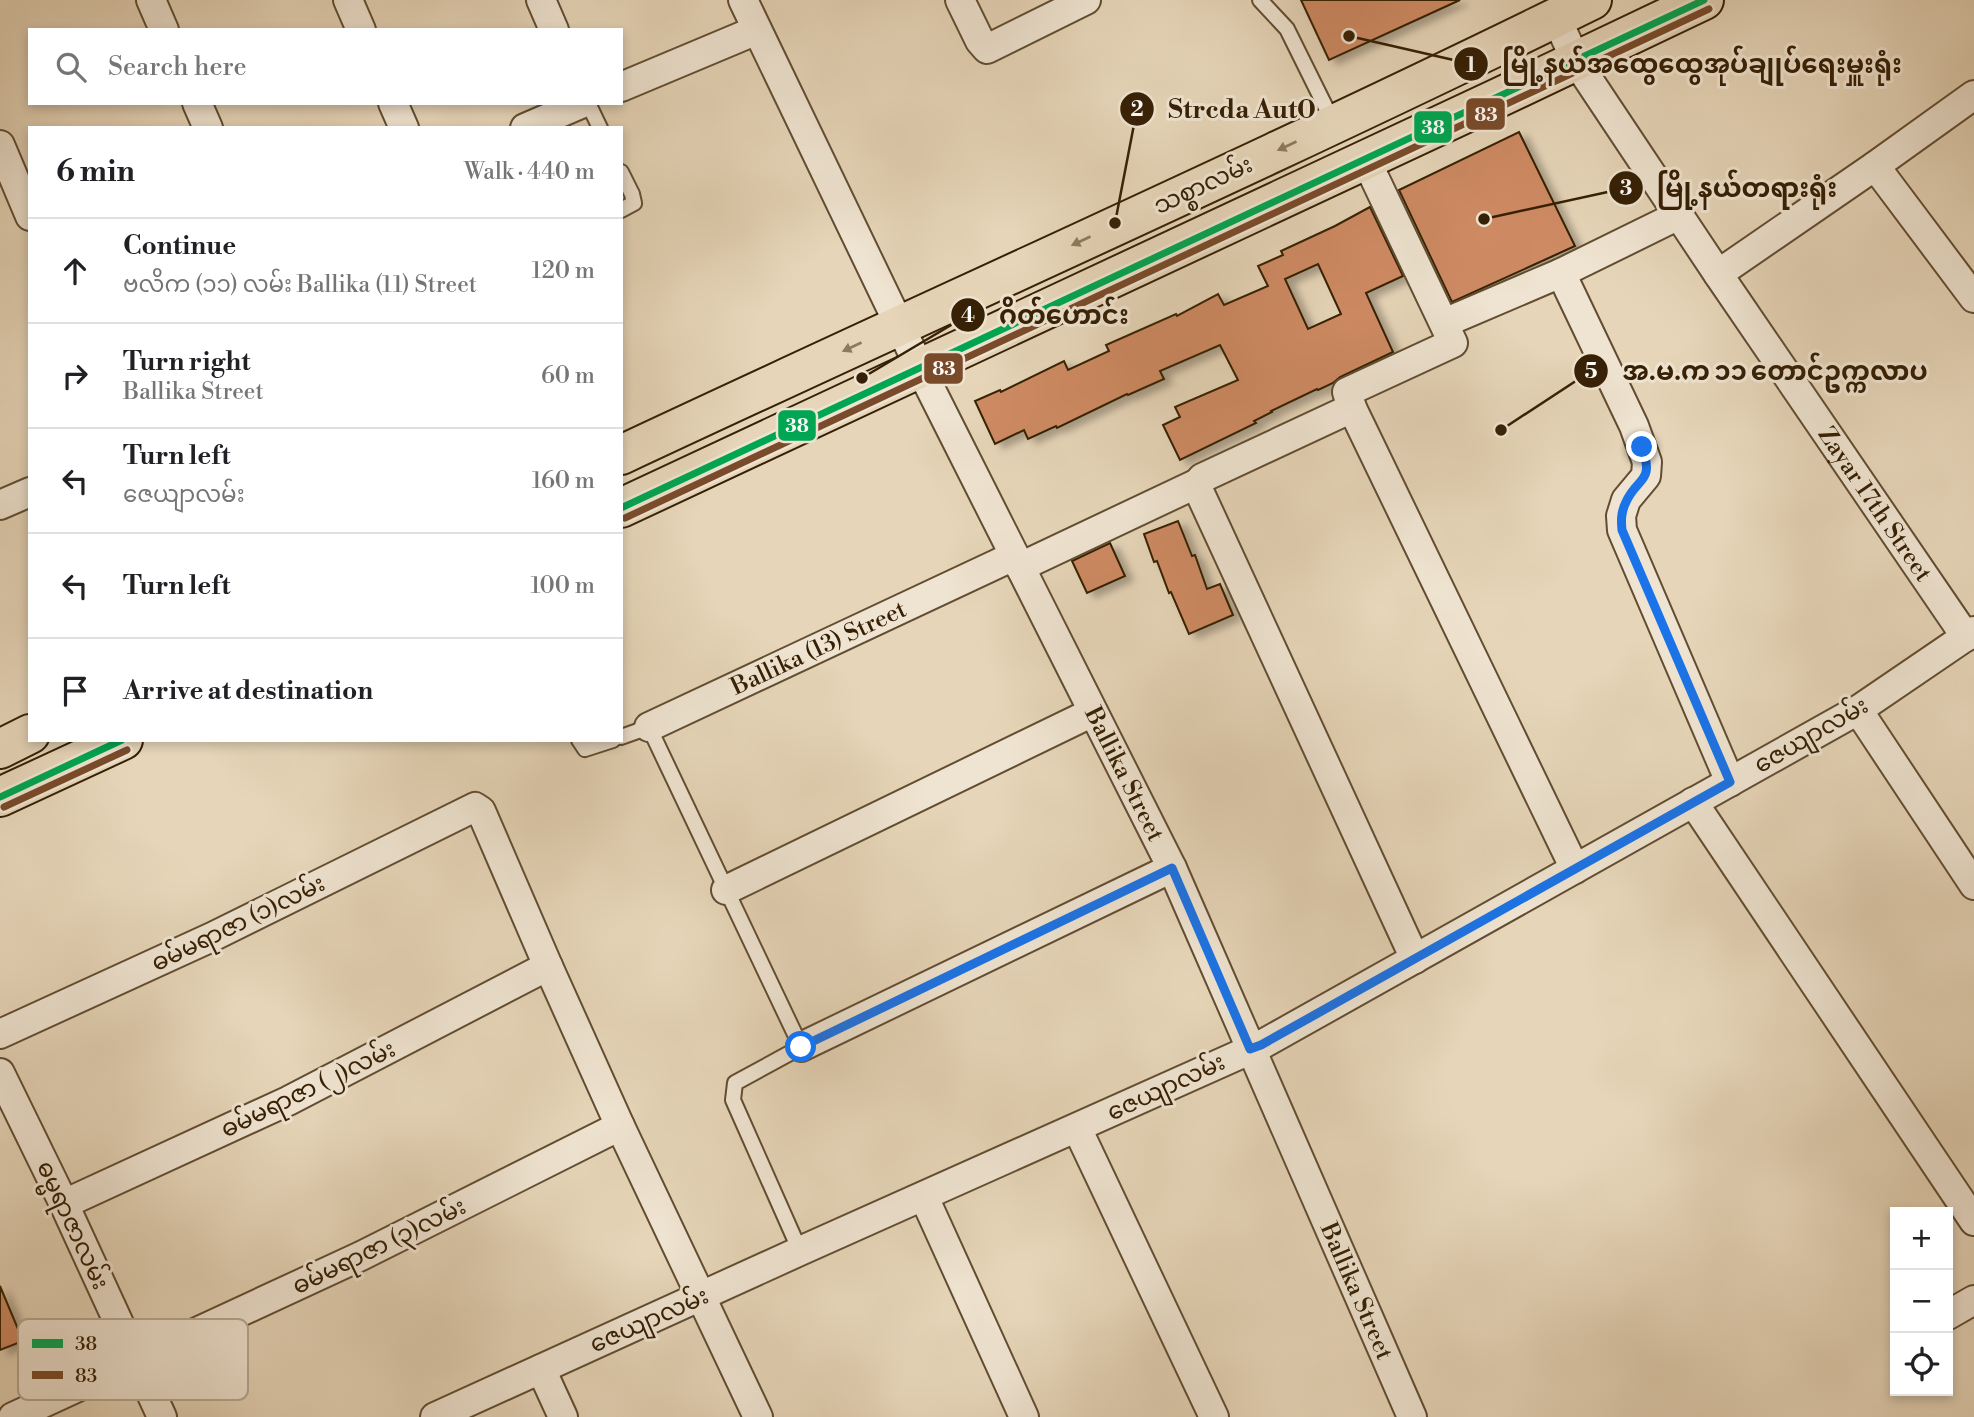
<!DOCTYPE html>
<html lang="en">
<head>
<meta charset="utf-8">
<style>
  body { margin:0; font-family:"Libre Bodoni","Noto Sans Myanmar",serif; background:#f6f6f6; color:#202124 }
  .controls { position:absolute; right:21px; bottom:21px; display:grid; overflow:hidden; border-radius:0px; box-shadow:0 4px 10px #0003 }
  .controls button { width:63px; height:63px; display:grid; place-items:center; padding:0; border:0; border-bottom:2px solid #e0e0e0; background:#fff; color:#202124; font:35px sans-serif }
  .stop { position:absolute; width:21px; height:21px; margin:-16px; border:5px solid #1a73e8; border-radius:50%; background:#fff }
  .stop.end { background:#1a73e8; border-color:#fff; box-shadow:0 2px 7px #0008 }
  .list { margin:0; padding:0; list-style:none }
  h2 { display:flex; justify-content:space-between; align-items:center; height:91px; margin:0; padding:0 28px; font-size:30px }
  h2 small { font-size:23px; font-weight:400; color:#757577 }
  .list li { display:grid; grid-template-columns:46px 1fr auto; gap:21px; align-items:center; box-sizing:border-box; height:105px; padding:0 28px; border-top:2px solid #e0e0e0 }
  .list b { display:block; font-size:26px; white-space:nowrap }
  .list p { margin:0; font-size:23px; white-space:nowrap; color:#757577 }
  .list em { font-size:23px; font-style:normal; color:#757577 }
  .icon { flex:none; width:38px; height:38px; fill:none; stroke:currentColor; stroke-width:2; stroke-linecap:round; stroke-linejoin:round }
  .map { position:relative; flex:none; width:1974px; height:1417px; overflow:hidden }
  .search { position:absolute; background:#fff; box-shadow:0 4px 10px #0003; left:28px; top:28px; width:595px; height:77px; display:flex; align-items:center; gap:18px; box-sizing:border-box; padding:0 24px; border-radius:0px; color:#757577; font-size:26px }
  .panel { position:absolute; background:#fff; box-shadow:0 4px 10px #0003; left:28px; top:126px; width:595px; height:616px; border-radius:0px }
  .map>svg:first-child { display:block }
  .building { fill:#ce8a64; stroke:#362005; stroke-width:2; fill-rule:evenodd; filter:url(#shadow) }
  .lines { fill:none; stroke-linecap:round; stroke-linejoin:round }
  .lane-casing { stroke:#624d32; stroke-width:18 }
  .street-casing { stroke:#624d32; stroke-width:32 }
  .primary-casing { stroke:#362005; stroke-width:42 }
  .lane { stroke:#efe4d1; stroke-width:14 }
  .street { stroke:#efe4d1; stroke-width:28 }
  .primary { stroke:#e6d5b8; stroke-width:38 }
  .bus-1-casing { stroke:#efe4d1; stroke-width:12 }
  .bus-2-casing { stroke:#efe4d1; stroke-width:12 }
  .bus-1 { stroke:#00a651; stroke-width:7 }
  .bus-2 { stroke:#7a4b2a; stroke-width:7 }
  .oneway { fill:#8e7a5e }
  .route { stroke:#1a73e8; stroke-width:9 }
  .labels { text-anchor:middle; stroke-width:6; stroke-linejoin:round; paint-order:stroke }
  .street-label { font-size:24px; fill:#362005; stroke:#efe4d1 }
  .key { fill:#efe4d1; stroke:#b8a994; stroke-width:2 }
  .key-label { font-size:19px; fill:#362005 }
  .leader { fill:none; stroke:#362005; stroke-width:2.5 }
  .callout-dot { fill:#362005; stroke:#efe4d1; stroke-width:2.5 }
  .mark-label { font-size:21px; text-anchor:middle; font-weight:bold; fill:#fff }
  .callout-label { font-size:26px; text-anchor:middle; font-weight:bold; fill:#362005; stroke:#efe4d1; stroke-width:6; stroke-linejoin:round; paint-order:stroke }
  .line-badge { stroke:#efe4d1; stroke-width:2.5 }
  .badge-label { font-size:19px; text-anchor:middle; font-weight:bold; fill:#fff }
</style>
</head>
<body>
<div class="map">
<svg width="1974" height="1417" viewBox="0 0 1974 1417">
  <defs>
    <filter id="shadow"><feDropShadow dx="8" dy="4.5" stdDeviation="3.5" flood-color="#0004"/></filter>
  </defs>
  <rect width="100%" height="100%" fill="#e6d5b8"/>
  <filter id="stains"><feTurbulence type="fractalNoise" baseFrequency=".00286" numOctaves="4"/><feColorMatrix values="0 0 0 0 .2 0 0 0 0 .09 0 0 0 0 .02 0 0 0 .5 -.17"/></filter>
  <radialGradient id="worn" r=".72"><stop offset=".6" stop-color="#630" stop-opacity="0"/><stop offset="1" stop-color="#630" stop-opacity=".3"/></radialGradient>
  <path class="building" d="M 1301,0 L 1460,0 L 1329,60 Z
    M 1519,132 L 1575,246 L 1452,302 L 1399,190 Z
    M 1370,207 L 1403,276 L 1366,293 L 1393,352 L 1340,377 L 1333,383 L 1318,390 L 1317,389 L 1271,411 L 1272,412 L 1254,421 L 1256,423 L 1180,460 L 1163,425 L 1180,417 L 1175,407 L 1238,380 L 1220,345 L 1160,371 L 1164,379 L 1128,395 L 1127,394 L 1057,428 L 1056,426 L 1028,439 L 1024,430 L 995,444 L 975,401 L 1000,390 L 1001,392 L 1064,361 L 1068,370 L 1109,351 L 1106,345 L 1176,314 L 1177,316 L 1218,294 L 1224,305 L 1268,286 L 1258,266 L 1283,255 L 1281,251 L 1335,226 ZM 1318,264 L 1341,314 L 1308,329 L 1285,279 Z
    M 1178,521 L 1192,556 L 1195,555 L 1207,589 L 1220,584 L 1233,615 L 1189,634 L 1171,592 L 1169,593 L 1157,561 L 1154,562 L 1144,534 Z
    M 1110,543 L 1125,576 L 1087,593 L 1072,561 Z
    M 0,1286 L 23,1341 L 0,1350 Z"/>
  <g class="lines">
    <g class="lane-casing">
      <path id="lane" d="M 1260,0 L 1287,29 L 1334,124
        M 588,103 L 600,128
        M 621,172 L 632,194 L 634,203 L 621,210
        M 621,737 L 649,727 L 801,1047 L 735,1083 L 733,1100 L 800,1251
        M 579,740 L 585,749 L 613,740"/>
    </g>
    <g class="street-casing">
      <g id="street">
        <path d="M 151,0 L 164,30"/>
        <path d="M 348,0 L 361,30"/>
        <path d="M 541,0 L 554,30"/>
        <path id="s1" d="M 743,0 L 920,368 L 1172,868 L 1412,1417"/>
        <path d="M 960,0 L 980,41 L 987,49 L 1086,0"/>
        <path id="s2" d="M 1556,17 L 1576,61 L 1718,274 L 1966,637"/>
        <path d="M 621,87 L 757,30"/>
        <path d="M 197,103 L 208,128"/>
        <path d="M 393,103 L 404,128"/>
        <path d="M 525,128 L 583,103"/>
        <path d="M 0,145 L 30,216"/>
        <path d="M 1875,166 L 1974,298"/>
        <path d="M 1561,273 L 1634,426 L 1647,462 L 1646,476 L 1626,500 L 1621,516 L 1622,530 L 1730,782"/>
        <path d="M 1718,274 L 1875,166 L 1974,95"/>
        <path d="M 1444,323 L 1561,273 L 1679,215"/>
        <path d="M 1352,408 L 1347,392 L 1453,343 L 1366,160"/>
        <path d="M 0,505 L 30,492"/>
        <path d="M 1020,567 L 1198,483"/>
        <path d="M 1858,710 L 1974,885"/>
        <path id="s3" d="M 649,727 L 1014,556"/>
        <path d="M 1693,802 L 1974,1221"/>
        <path d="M 726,890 L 1093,712"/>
        <path d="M 1415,959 L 1199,491 L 1198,483 L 1202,478 L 1352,408 L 1575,869"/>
        <path d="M 0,1034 L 212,937 L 475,807 L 481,811 L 548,966 L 620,1126 L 758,1417"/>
        <path d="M 801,1047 L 1172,868"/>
        <path d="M 0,1073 L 64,1204 L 162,1417"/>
        <path d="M 1077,1128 L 1214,1417"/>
        <path d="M 924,1197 L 1024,1417"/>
        <path d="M 64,1204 L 288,1101 L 548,966"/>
        <path d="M 1948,1315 L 1974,1300"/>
        <path d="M 541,1369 L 563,1417"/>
        <path d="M 13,1417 L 361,1256 L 620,1126"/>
        <path d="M 435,1417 L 800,1251 L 1261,1045 L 1858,710 L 1974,631"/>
      </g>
    </g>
    <g class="primary-casing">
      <path id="primary" d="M 621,455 C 945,303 1271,158 1592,0
        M 621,508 L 1498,98 L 1704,0
        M 0,749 L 30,734
        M 0,797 L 123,740"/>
    </g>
    <use href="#lane" class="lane"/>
    <use href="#street" class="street"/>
    <use href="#primary" class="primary"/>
    <g class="bus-1-casing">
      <path id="bus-1" d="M 621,508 L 1704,0
        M 0,797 L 122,740"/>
    </g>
    <g class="bus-2-casing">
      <path id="bus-2" d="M 625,518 L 1709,9
        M 4,807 L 127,750"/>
    </g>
    <use href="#bus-1" class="bus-1"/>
    <use href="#bus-2" class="bus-2"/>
  </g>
  <defs><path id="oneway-solid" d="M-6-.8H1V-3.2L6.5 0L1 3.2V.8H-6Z" transform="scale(1.75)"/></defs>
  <g class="oneway">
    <use href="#oneway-solid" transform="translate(1287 146) rotate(155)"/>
    <use href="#oneway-solid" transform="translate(1081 241) rotate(155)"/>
    <use href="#oneway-solid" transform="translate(852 347) rotate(155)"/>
  </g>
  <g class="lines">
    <path class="route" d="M 801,1047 L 1172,868 L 1250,1049 L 1261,1045 L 1730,782 L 1622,530 C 1621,520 1621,512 1626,502 C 1637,477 1655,483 1642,447"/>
  </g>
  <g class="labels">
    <g class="street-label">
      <text transform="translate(1203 185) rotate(-25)" y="8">သစ္စာလမ်း</text>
      <text dy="8" stroke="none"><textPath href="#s2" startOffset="583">Zayar 17th Street</textPath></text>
      <text dy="8" stroke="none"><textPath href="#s3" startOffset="187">Ballika (13) Street</textPath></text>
      <text transform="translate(1811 735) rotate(-30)" y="8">ဇေယျာလမ်း</text>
      <text dy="8" stroke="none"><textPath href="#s1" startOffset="863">Ballika Street</textPath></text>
      <text transform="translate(238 923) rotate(-26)" y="8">ဓမ်မရာဇာ (၁)လမ်း</text>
      <text transform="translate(1166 1087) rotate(-25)" y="8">ဇေယျာလမ်း</text>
      <text transform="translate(308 1089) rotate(-26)" y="8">ဓမ်မရာဇာ (၂)လမ်း</text>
      <text transform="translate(73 1225) rotate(65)" y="8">ဓမ္မရာဇာလမ်း</text>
      <text transform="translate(379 1246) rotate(-26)" y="8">ဓမ်မရာဇာ (၃)လမ်း</text>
      <text dy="8" stroke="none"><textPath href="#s1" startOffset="1430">Ballika Street</textPath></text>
      <text transform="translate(649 1320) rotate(-24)" y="8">ဇေယျာလမ်း</text>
    </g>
  </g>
  <rect x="18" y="1319" width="230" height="81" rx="10" class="key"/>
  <rect x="32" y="1339" width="31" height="9" fill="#00a651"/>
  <rect x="32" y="1371" width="31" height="8" fill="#7a4b2a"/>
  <g class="key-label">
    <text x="75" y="1350">38</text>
    <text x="75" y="1382">83</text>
  </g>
  <path class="leader" d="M1349 36L1471 64M1115 223L1137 109M1484 219L1626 188M862 378L968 315M1501 430L1591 371"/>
  <g class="callout-dot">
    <circle cx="1349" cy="36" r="7"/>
    <circle cx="1115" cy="223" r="7"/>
    <circle cx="1484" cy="219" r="7"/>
    <circle cx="862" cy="378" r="7"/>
    <circle cx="1501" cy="430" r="7"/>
    <circle cx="1471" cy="64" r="18"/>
    <circle cx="1137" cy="109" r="18"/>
    <circle cx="1626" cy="188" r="18"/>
    <circle cx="968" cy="315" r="18"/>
    <circle cx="1591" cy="371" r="18"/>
  </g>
  <g class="mark-label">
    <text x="1471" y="72">1</text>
    <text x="1137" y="116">2</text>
    <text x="1626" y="195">3</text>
    <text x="968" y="322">4</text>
    <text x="1591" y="378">5</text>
  </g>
  <g class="callout-label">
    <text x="1702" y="73">မြို့နယ်အထွေထွေအုပ်ချုပ်ရေးမှူးရုံး</text>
    <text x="1242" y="118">Strcda Aut0</text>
    <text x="1747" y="197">မြို့နယ်တရားရုံး</text>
    <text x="1064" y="324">ဂိတ်ဟောင်း</text>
    <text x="1775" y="380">အ.မ.က ၁၁ တောင်ဥက္ကလာပ</text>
  </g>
  <g class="line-badge">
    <rect x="1465" y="97" width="41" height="34" rx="7" fill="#7a4b2a"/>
    <rect x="1413" y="110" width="40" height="34" rx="7" fill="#00a651"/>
    <rect x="923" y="352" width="41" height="33" rx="7" fill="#7a4b2a"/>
    <rect x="777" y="409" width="40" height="33" rx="7" fill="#00a651"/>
  </g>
  <g class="badge-label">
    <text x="1486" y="121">83</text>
    <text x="1433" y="134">38</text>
    <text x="944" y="375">83</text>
    <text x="797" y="432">38</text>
  </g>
  <rect width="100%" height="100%" filter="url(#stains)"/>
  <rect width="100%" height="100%" fill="url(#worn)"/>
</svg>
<div class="controls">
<button>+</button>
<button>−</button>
<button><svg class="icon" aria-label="locate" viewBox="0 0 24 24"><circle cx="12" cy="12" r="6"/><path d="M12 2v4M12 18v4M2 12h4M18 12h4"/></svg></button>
</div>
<div class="stop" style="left:801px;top:1047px"></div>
<div class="stop end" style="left:1642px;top:447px"></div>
<div class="search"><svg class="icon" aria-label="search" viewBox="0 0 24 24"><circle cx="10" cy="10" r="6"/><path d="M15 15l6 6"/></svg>Search here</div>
<section class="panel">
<h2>6 min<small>Walk · 440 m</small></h2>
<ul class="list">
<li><svg class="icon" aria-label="ahead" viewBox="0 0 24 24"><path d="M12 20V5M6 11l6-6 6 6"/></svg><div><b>Continue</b><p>ဗလိက (၁၁) လမ်း Ballika (11) Street</p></div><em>120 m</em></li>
<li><svg class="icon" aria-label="right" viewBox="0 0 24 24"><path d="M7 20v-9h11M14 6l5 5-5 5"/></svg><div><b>Turn right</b><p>Ballika Street</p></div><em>60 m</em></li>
<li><svg class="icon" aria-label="left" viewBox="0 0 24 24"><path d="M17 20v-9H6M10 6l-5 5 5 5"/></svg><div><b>Turn left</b><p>ဇေယျာလမ်း</p></div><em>160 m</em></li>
<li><svg class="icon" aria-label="left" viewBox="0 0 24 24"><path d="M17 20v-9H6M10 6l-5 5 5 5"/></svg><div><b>Turn left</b></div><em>100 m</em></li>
<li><svg class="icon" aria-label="arrive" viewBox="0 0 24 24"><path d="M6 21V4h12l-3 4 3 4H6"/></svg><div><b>Arrive at destination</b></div></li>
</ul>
</section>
</div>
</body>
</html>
